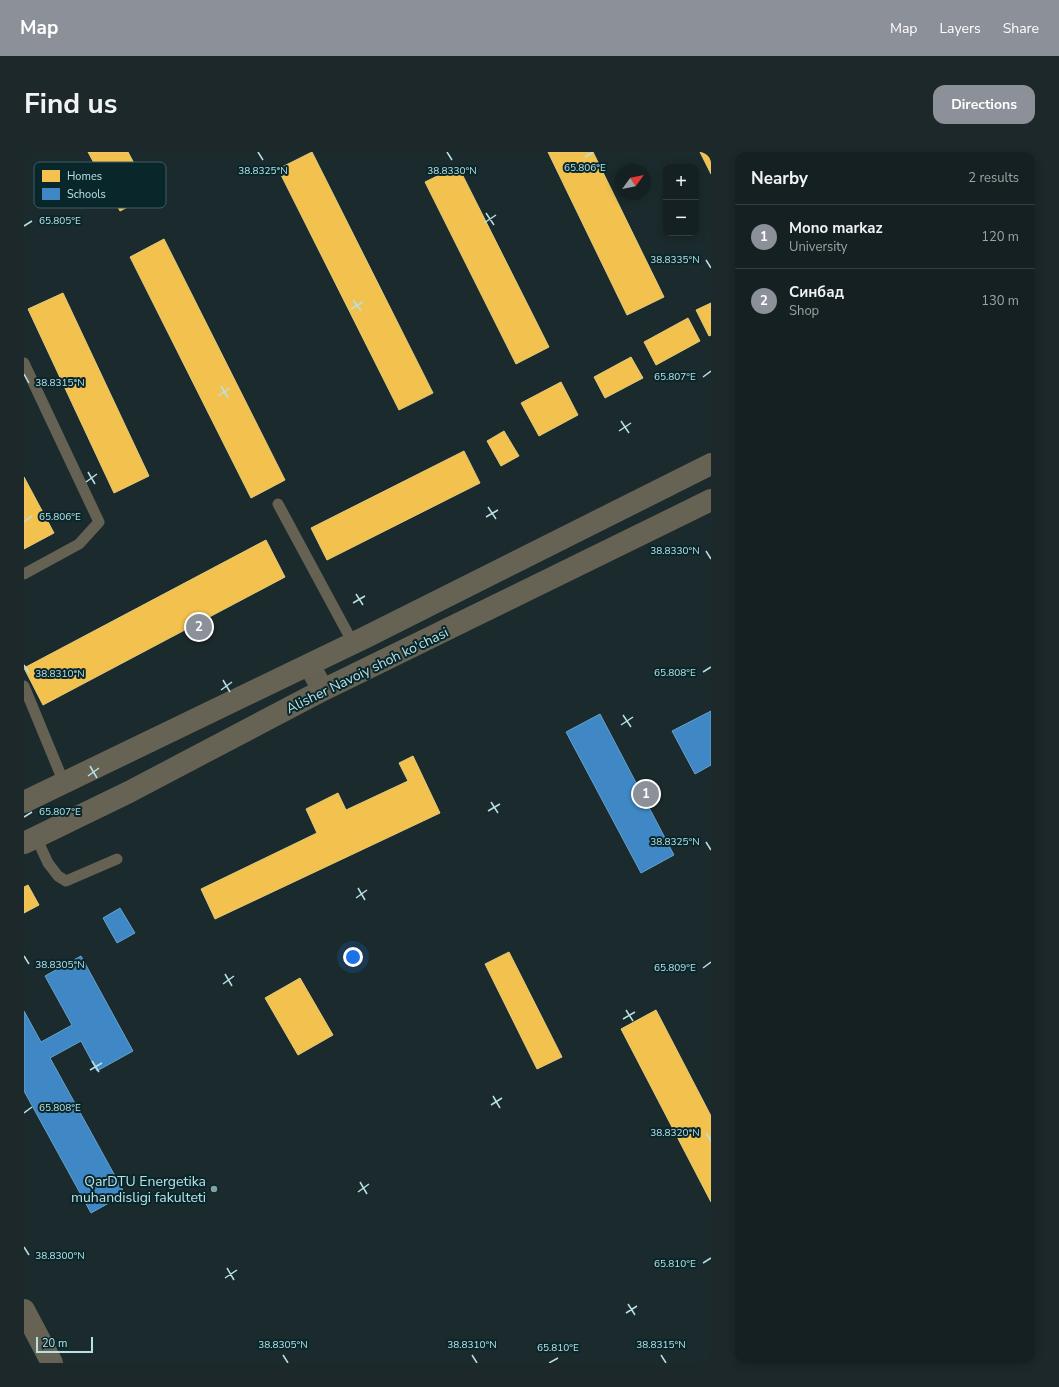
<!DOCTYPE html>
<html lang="en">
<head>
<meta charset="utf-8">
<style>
  body { margin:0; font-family:"Nunito Sans",sans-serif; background:#1d282a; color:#f1f3f6 }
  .controls { position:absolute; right:12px; top:12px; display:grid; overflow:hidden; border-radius:8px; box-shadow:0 2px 10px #0003 }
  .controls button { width:36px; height:36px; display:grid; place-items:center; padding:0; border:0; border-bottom:1px solid #333e3f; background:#142021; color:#f1f3f6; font:20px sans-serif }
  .compass { position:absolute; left:591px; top:12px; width:36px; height:36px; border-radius:50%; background:#142021; box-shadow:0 2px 10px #0003; rotate:57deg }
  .scale { position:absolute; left:12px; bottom:10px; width:57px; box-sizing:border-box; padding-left:4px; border:2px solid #b8e1e7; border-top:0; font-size:11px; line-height:14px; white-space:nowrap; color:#b8e1e7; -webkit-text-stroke:3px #09262a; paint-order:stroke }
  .you { position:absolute; left:329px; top:805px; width:14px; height:14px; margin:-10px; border:3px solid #fff; border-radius:50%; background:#1a73e8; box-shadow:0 0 0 6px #1a73e833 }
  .badge { display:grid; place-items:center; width:26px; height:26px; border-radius:50%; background:#8c9099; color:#fff; font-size:13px; font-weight:700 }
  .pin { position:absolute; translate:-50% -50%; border:2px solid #fff; box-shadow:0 1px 4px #0006 }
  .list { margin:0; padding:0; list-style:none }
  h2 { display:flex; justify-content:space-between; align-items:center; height:52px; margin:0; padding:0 16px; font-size:17px }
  h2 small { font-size:13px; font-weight:400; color:#9da3a5 }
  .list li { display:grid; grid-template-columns:26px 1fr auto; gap:12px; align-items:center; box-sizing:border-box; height:64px; padding:0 16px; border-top:1px solid #333e3f }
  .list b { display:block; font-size:15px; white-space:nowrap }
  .list p { margin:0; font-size:13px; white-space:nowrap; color:#9da3a5 }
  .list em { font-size:13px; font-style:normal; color:#9da3a5 }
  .map { position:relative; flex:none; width:687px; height:1211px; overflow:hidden; border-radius:12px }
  header { display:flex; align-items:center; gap:24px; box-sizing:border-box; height:56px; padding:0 20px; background:#8c9099; color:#fff }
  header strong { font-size:19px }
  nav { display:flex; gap:22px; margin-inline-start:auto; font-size:14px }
  .intro { display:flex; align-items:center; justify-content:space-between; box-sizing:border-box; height:96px; padding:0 24px }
  h1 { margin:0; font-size:28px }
  .button { padding:10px 18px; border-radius:12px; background:#8c9099; color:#fff; font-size:14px; font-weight:700 }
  main { display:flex; gap:24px; padding:0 24px }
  aside { flex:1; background:#142021; border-radius:12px; box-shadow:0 2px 10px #0003 }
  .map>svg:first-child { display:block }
  .homes { fill:#f2c14e; stroke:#e1cb7c }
  .schools { fill:#3f88c5; stroke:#63a3cf }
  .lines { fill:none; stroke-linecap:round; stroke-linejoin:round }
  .service { stroke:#656153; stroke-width:11 }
  .tertiary { stroke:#656153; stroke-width:22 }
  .secondary { stroke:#666354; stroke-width:22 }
  .ticks { fill:none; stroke:#b8e1e7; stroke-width:1.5 }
  .poi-dot { fill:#81a1a6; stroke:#09262a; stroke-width:1.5 }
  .labels { text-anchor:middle; stroke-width:4; stroke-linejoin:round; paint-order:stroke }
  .street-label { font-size:14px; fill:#b8e1e7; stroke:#09262a }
  .poi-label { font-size:14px; fill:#b8e1e7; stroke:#09262a; text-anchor:end }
  .key { fill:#09262a; stroke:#3e5e63; stroke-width:1 }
  .key-label { font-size:11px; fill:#b8e1e7 }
  .ticks-label { font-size:10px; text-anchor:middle; fill:#b8e1e7; stroke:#09262a; stroke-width:4; stroke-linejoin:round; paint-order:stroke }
</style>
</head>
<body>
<header>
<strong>Map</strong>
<nav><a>Map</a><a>Layers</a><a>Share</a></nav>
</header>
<div class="intro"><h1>Find us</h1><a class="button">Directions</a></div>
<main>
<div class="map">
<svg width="687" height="1211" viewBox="0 0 687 1211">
  <rect width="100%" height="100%" fill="#1b2a2c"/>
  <path class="homes" d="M 64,0 L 104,0 L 127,43 L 96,59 Z
    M 288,0 L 409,241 L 375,258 L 254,17 Z
    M 524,0 L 569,0 L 640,145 L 603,163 Z
    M 676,0 L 687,0 L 687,22 Z
    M 434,14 L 525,195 L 492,212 L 401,30 Z
    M 140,87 L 261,328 L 227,346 L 106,105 Z
    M 39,141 L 125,324 L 90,341 L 4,157 Z
    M 687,151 L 687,183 L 685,184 L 672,158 Z
    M 664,166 L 676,189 L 632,213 L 620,190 Z
    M 607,205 L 619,226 L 581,246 L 570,225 Z
    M 537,230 L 554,263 L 515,284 L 497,251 Z
    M 480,279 L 495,304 L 477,314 L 463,289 Z
    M 440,299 L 456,331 L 303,408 L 287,376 Z
    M 0,325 L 30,381 L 0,397 Z
    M 242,388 L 261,425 L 19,553 L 0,516 Z
    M 389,604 L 416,661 L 191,767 L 177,737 L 293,681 L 282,657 L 314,641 L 322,658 L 384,629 L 375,611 Z
    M 4,733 L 15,753 L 0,761 L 0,735 Z
    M 485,800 L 538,905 L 513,917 L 461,812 Z
    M 276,826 L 309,883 L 274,903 L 241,846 Z
    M 632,858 L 687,964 L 687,1050 L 597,877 Z"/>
  <path class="schools" d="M 687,559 L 687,613 L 671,622 L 648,579 Z
    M 576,562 L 650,703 L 617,721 L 542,580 Z
    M 96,756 L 111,781 L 93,791 L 79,766 Z
    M 57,804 L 109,899 L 73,919 L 57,889 L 26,906 L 101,1042 L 67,1061 L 0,939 L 0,859 L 17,890 L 48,873 L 21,824 Z"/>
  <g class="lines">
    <path class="service" d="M 0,211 L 75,370 L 55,392 L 0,422
      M 254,352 L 329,491
      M 0,534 L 40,631
      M 12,685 L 24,711 L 34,724 L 42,729 L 93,707"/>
    <path class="tertiary" d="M 285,513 L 299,538"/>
    <path class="secondary" d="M 0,650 L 342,485 L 687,312
      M 0,691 L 105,640 L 299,538 L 687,348
      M 0,1158 L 28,1211"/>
  </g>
  <path class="ticks" d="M 234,0 L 239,8M 423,0 L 428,8M 561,5 L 569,0M 462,61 L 470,73M 460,71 L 472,63M 0,74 L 8,69M 682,108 L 687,116M 329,148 L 337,159M 327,157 L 339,150M 0,222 L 5,231M 679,225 L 687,219M 197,234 L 204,246M 194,244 L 206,236M 597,269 L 605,281M 595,279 L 607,271M 64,320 L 71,332M 62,330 L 73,322M 464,355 L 472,367M 462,365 L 474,358M 0,370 L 8,364M 682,399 L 687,407M 332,442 L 339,453M 329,451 L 341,444M 0,513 L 5,521M 679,520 L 687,515M 199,528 L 206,540M 197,538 L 208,530M 599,563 L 607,575M 597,573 L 609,565M 66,614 L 73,626M 64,624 L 75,616M 467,650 L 474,661M 464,659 L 476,652M 0,665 L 8,660M 682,690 L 687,698M 334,736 L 341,748M 332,746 L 343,738M 0,804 L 5,812M 679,816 L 687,810M 201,822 L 208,834M 199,832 L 210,824M 602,858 L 609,869M 599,867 L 611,860M 68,909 L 75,920M 66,918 L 78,911M 469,944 L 476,956M 467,953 L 478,946M 0,961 L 8,955M 682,981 L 687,989M 336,1030 L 343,1042M 334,1040 L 345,1032M 0,1095 L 5,1103M 679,1111 L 687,1106M 203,1116 L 210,1128M 201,1126 L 213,1118M 604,1152 L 611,1163M 602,1161 L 613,1154M 259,1203 L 264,1211M 448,1203 L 453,1211M 637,1203 L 642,1211M 525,1211 L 534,1206"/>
  <circle class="poi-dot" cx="190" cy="1037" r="4"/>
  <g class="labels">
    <g class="street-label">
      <text transform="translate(343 518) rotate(-26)" y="5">Alisher Navoiy shoh ko'chasi</text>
    </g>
    <g class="poi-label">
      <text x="182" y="1034">QarDTU Energetika<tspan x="182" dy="16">muhandisligi fakulteti</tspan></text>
    </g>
  </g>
  <rect x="10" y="10" width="132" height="46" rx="6" class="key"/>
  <rect x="18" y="18" width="18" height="12" fill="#f2c14e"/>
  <rect x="18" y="36" width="18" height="12" fill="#3f88c5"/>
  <g class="key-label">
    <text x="43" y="28">Homes</text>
    <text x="43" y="46">Schools</text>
  </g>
  <g class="ticks-label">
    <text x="561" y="19">65.806°E</text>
    <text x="239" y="22">38.8325°N</text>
    <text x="428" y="22">38.8330°N</text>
    <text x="36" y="72">65.805°E</text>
    <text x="651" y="111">38.8335°N</text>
    <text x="651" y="228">65.807°E</text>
    <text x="36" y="234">38.8315°N</text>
    <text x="36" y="368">65.806°E</text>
    <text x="651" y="402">38.8330°N</text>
    <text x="651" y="524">65.808°E</text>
    <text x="36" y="525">38.8310°N</text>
    <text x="36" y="663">65.807°E</text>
    <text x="651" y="693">38.8325°N</text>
    <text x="36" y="816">38.8305°N</text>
    <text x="651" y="819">65.809°E</text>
    <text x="36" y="959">65.808°E</text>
    <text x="651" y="984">38.8320°N</text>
    <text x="36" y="1107">38.8300°N</text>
    <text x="651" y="1115">65.810°E</text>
    <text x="259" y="1196">38.8305°N</text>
    <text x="448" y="1196">38.8310°N</text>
    <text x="637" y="1196">38.8315°N</text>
    <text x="534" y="1199">65.810°E</text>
  </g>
</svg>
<div class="controls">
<button>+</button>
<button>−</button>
</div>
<svg class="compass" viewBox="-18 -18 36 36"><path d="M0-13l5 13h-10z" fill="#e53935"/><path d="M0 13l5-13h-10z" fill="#9da3a5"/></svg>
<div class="scale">20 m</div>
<div class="you"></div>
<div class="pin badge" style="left:622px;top:642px">1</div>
<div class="pin badge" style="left:175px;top:475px">2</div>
</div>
<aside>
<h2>Nearby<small>2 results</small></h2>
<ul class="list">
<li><span class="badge">1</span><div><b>Mono markaz</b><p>University</p></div><em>120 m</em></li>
<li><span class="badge">2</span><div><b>Синбад</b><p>Shop</p></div><em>130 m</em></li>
</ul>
</aside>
</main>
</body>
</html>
